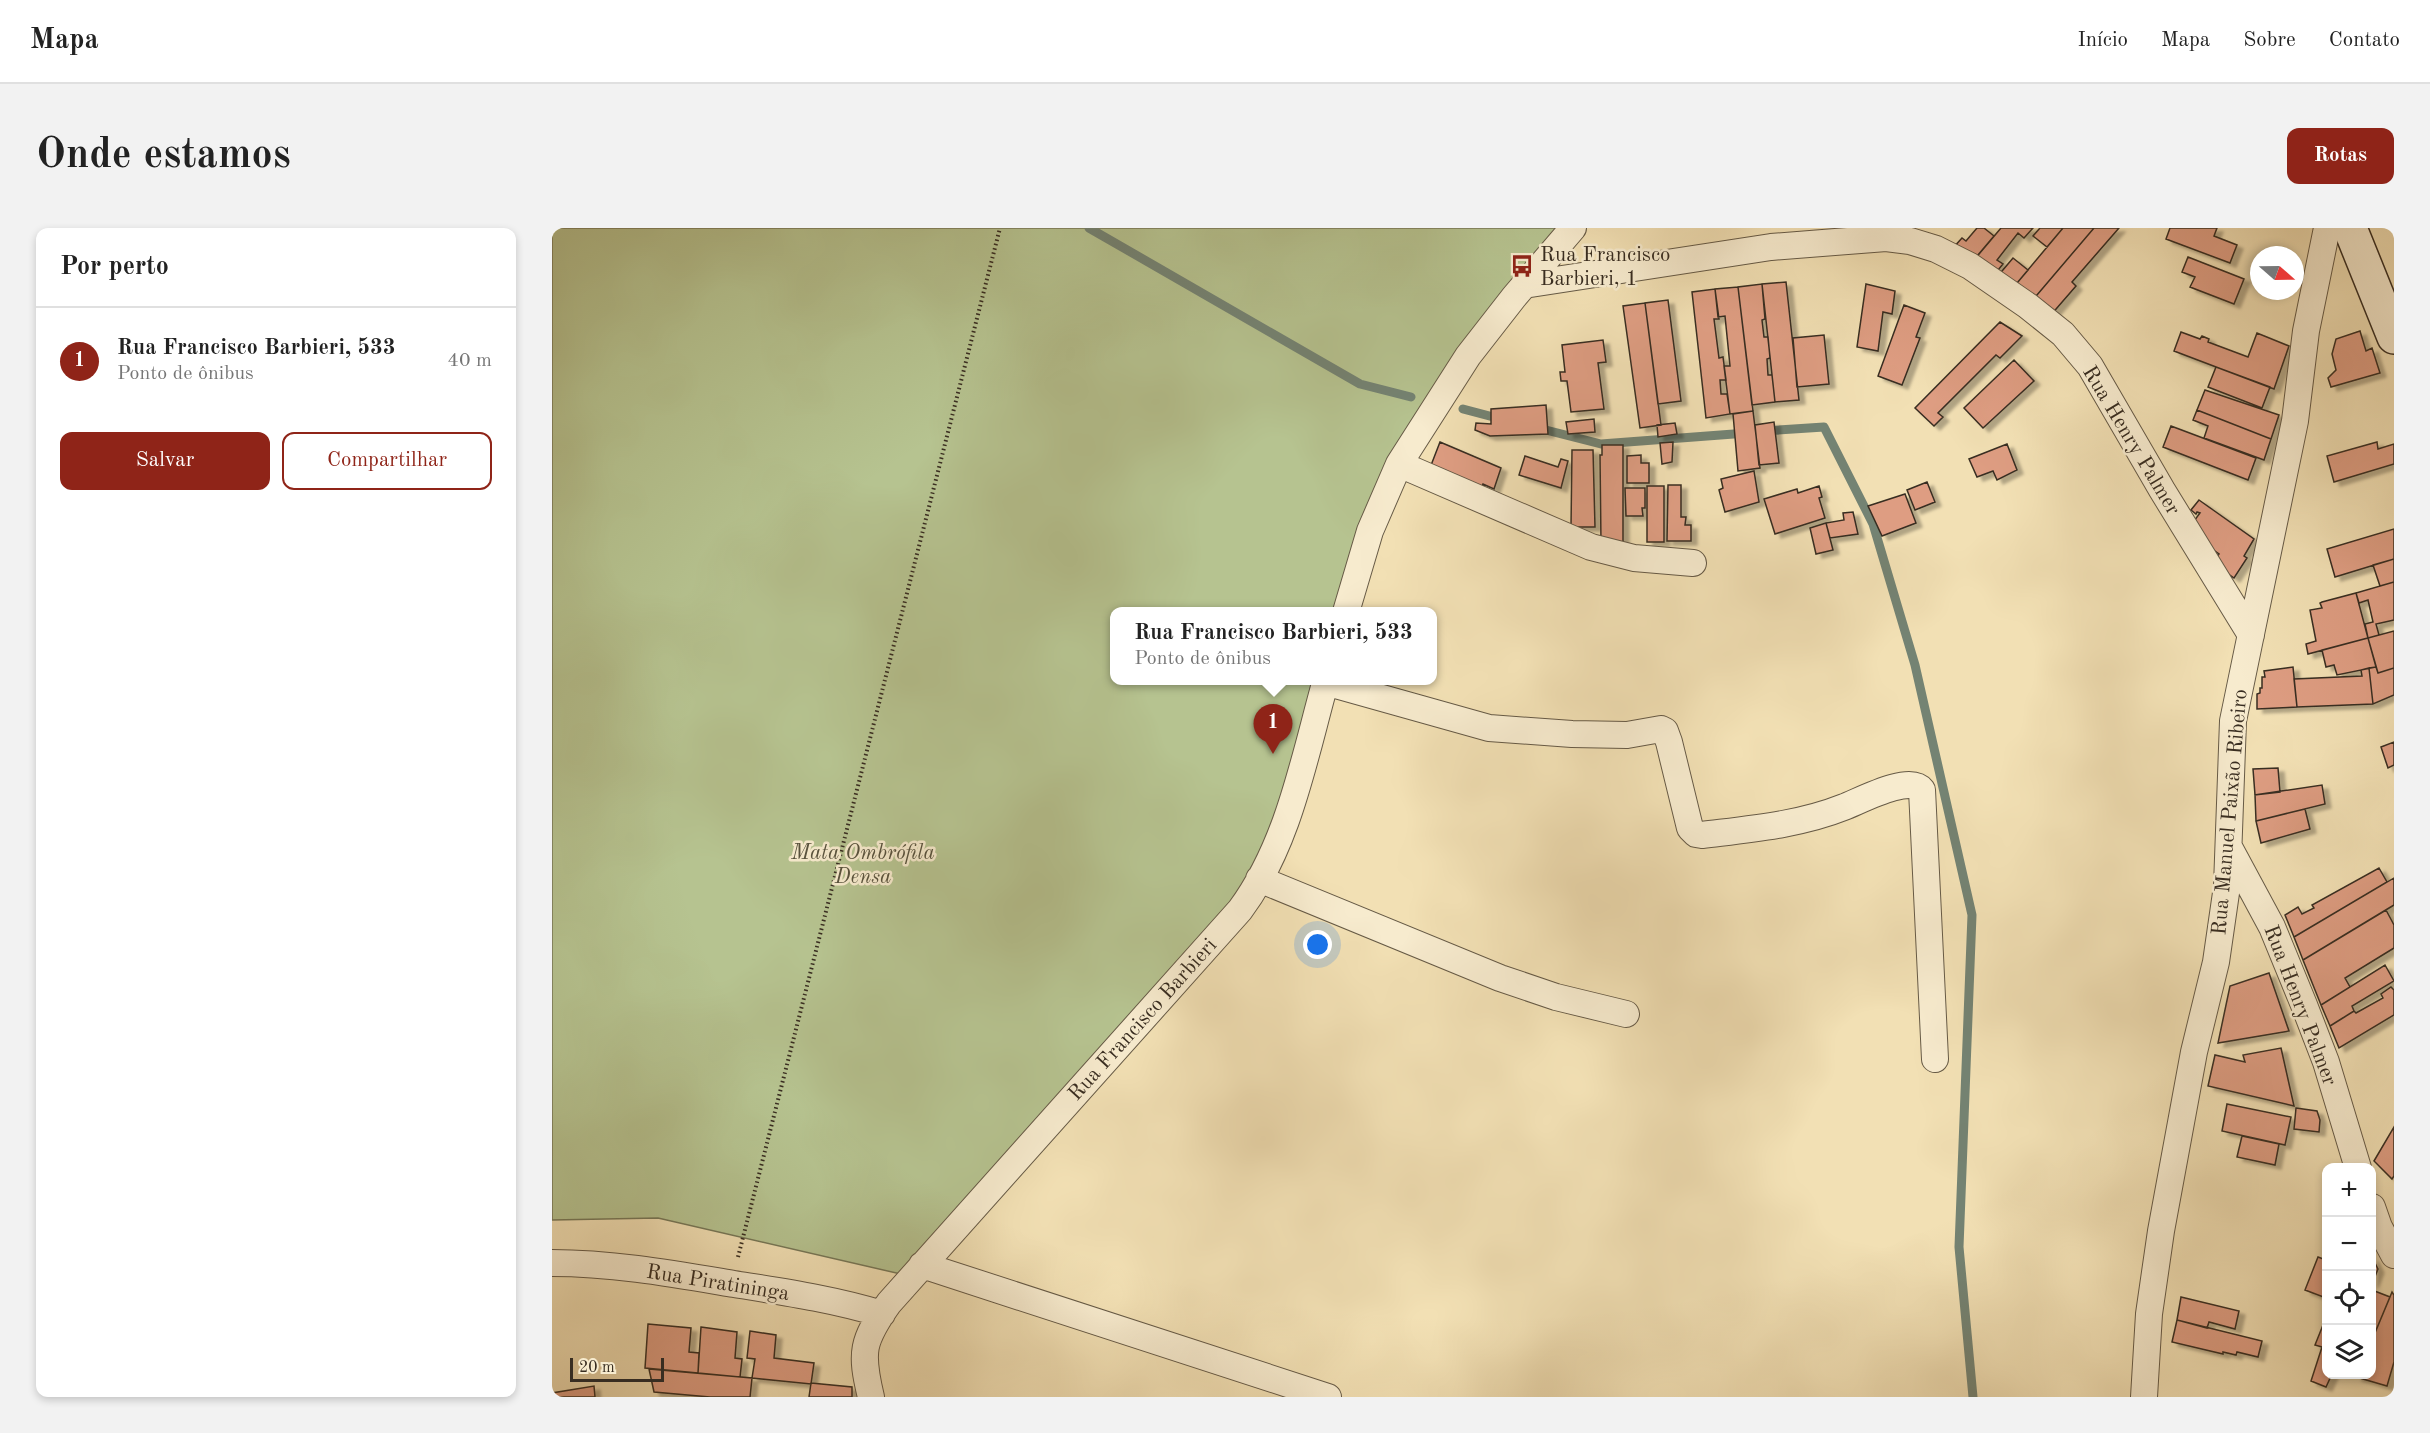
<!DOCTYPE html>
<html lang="pt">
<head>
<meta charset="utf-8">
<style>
  body { margin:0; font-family:"Old Standard TT",serif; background:#f2f2f2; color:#222 }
  .controls { position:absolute; right:18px; bottom:18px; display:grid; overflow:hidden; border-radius:12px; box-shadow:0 3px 9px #0003 }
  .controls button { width:54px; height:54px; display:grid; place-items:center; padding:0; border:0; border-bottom:2px solid #e0e0e0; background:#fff; color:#222; font:30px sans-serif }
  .compass { position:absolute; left:1698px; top:18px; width:54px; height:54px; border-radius:50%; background:#fff; box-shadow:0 3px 9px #0003; rotate:110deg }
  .scale { position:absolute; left:18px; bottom:15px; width:94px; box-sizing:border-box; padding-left:6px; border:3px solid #382d21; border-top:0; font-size:16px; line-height:21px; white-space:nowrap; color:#382d21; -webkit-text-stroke:4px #f7ebce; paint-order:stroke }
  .you { position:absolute; left:766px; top:717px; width:21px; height:21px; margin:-15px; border:4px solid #fff; border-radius:50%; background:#1a73e8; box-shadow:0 0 0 9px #1a73e833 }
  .badge { display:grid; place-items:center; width:39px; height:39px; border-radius:50%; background:#8f2418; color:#fff; font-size:20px; font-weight:700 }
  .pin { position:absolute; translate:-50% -50px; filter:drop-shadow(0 2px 3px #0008) }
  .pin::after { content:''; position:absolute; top:32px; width:21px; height:18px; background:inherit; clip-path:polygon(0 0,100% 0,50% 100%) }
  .popup { position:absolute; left:558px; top:379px; width:327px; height:78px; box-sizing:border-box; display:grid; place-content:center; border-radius:12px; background:#fff; filter:drop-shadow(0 2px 4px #0005); font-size:20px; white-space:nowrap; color:#767676 }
  .popup b { font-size:22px; color:#222 }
  .popup::after { content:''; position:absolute; left:50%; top:100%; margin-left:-12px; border:12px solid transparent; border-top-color:#fff }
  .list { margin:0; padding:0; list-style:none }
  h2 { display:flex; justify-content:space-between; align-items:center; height:78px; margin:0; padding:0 24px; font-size:26px }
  h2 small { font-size:20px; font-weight:400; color:#767676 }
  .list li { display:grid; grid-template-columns:39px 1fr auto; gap:18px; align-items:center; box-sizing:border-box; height:108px; padding:0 24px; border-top:2px solid #e0e0e0 }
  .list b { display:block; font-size:22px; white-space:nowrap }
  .list p { margin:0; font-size:20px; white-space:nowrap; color:#767676 }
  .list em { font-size:20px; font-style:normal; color:#767676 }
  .actions { display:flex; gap:12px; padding:18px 24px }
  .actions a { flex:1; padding:14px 0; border:2px solid #8f2418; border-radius:12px; text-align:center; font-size:21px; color:#8f2418 }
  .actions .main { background:#8f2418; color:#fff }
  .icon { flex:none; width:33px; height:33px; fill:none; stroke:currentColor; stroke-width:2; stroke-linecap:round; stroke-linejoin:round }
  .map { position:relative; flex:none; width:1842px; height:1169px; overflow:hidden; border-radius:12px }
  header { display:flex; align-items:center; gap:36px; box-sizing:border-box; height:84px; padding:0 30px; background:#fff; border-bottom:2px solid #e0e0e0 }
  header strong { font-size:28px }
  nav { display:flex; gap:33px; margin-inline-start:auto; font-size:21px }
  .intro { display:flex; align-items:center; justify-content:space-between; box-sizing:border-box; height:144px; padding:0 36px }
  h1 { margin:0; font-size:42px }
  .button { padding:15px 27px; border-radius:12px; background:#8f2418; color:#fff; font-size:21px; font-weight:700 }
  main { display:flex; gap:36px; padding:0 36px }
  aside { flex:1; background:#fff; border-radius:12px; box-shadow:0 3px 9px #0003 }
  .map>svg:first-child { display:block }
  .green { fill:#b6c390; stroke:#777858; stroke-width:1.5 }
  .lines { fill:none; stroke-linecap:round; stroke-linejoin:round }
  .stream { stroke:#748373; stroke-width:9 }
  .building { fill:#de9d82; stroke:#382d21; stroke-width:1.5; filter:url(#shadow) }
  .street-casing { stroke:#665a46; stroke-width:28 }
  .secondary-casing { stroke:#382d21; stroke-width:36 }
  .path { stroke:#382d21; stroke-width:4; stroke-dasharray:1.5 3; stroke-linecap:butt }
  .street { stroke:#f7ebce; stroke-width:26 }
  .secondary { stroke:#f7ebce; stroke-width:33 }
  .labels { text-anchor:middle; stroke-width:5; stroke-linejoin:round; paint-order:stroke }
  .poi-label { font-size:21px; fill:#382d21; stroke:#f7ebce; text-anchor:start }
  .street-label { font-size:21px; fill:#382d21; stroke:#f7ebce }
  .park-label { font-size:21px; font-style:italic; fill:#58523d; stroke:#f7ebce }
</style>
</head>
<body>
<header>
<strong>Mapa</strong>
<nav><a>Início</a><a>Mapa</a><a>Sobre</a><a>Contato</a></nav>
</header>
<div class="intro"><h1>Onde estamos</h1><a class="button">Rotas</a></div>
<main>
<aside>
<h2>Por perto<small></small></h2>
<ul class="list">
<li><span class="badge">1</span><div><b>Rua Francisco Barbieri, 533</b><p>Ponto de ônibus</p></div><em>40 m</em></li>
</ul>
<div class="actions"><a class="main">Salvar</a><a>Compartilhar</a></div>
</aside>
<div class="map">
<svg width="1842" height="1169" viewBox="0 0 1842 1169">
  <defs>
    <filter id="shadow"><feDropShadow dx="6" dy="4" stdDeviation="1.5" flood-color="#0004"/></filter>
  </defs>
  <rect width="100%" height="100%" fill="#f2e0b4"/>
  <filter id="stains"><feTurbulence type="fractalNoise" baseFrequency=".00333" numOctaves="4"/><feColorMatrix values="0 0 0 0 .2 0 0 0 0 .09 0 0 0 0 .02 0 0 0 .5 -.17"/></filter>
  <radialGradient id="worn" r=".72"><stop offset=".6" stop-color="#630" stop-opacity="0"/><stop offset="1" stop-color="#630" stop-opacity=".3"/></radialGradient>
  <path class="green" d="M 0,0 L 1024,0 L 840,251 L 799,383 L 562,384 L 562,452 L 777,453 L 698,668 L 366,1050 L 106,990 L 0,992 Z"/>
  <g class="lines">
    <path class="stream" d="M 537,0 L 808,156 L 859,169
      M 911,181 L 949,191
      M 986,200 L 1049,216 L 1195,205
      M 1212,203 L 1272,199 L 1321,296 L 1363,437 L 1420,687 L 1407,1019 L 1421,1169"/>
  </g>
  <path class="building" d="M 1425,0 L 1432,0 L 1442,8 L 1420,34 L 1401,20 L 1410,10 L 1414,13 Z
    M 1449,0 L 1481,0 L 1472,10 L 1466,5 L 1445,32 L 1451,36 L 1442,47 L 1422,32 Z
    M 1488,0 L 1511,0 L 1495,19 L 1481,8 Z
    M 1511,0 L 1542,0 L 1479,74 L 1460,61 Z
    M 1542,0 L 1567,0 L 1520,54 L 1524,58 L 1498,88 L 1479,74 Z
    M 1618,0 L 1665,0 L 1662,8 L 1685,17 L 1678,35 L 1614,11 Z
    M 1636,29 L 1692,51 L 1682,76 L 1638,59 L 1643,49 L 1630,44 Z
    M 1461,30 L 1476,42 L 1460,61 L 1445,49 Z
    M 1234,54 L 1247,172 L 1223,174 L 1210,56 Z
    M 1210,56 L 1213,91 L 1210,92 L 1212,109 L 1216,109 L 1218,130 L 1215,131 L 1216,147 L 1220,147 L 1223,174 L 1200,177 L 1186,59 Z
    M 1314,56 L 1343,63 L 1340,86 L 1331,84 L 1326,123 L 1305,119 Z
    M 1186,59 L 1201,183 L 1178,186 L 1172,138 L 1178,138 L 1173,88 L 1166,89 L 1163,61 Z
    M 1163,61 L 1167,91 L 1162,91 L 1167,130 L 1171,129 L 1174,152 L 1168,152 L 1169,166 L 1175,166 L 1178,186 L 1154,190 L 1140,64 Z
    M 1116,72 L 1129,173 L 1106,176 L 1093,75 Z
    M 1093,75 L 1109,197 L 1088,200 L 1071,78 Z
    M 1352,77 L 1373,85 L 1364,109 L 1368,110 L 1350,157 L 1326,148 Z
    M 1448,94 L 1470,108 L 1448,130 L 1444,127 L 1386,185 L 1391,189 L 1382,198 L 1363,180 Z
    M 1808,103 L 1814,123 L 1820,120 L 1828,145 L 1779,159 L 1776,150 L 1784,142 L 1780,126 L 1784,111 Z
    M 1629,104 L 1648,111 L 1650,108 L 1657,111 L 1656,114 L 1696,129 L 1705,105 L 1737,118 L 1722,161 L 1622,123 Z
    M 1272,107 L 1277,156 L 1245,159 L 1241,110 Z
    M 1051,112 L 1054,134 L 1046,135 L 1052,181 L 1019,184 L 1015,153 L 1009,153 L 1008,144 L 1013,144 L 1010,117 Z
    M 1462,132 L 1482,153 L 1431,200 L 1412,180 Z
    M 1664,139 L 1718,159 L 1710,180 L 1656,159 Z
    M 1653,162 L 1727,187 L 1719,211 L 1645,182 Z
    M 994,177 L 996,206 L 938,208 L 923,202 L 924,195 L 939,196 L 939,181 Z
    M 1645,182 L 1719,211 L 1712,232 L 1652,210 L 1656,198 L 1641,192 Z
    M 1201,183 L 1208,240 L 1186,243 L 1181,186 Z
    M 1042,191 L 1043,204 L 1016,206 L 1014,194 Z
    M 1222,194 L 1227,235 L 1207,237 L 1203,197 Z
    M 1123,195 L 1125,206 L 1106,209 L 1105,197 Z
    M 1619,198 L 1704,230 L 1696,252 L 1611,219 Z
    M 888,214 L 949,240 L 942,261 L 931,256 L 927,266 L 876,245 Z
    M 1121,214 L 1120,234 L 1110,236 L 1108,215 Z
    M 1825,214 L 1826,221 L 1842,216 L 1842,236 L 1782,254 L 1775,228 Z
    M 1455,216 L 1465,242 L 1445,252 L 1441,243 L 1425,249 L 1417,231 Z
    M 1050,217 L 1071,217 L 1071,316 L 1049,315 L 1048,227 L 1050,227 Z
    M 1020,222 L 1041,222 L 1043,299 L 1019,299 Z
    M 1089,227 L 1089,235 L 1097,235 L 1097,255 L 1075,255 L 1075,228 Z
    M 973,228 L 1006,239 L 1009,231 L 1016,233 L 1009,260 L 967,247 Z
    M 1202,243 L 1207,274 L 1173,284 L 1167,262 L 1171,260 L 1169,251 Z
    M 1375,254 L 1383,274 L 1363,282 L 1355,262 Z
    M 1116,257 L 1129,257 L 1129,289 L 1134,289 L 1133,297 L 1139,297 L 1139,313 L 1115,313 Z
    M 1095,258 L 1112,258 L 1112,314 L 1095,314 Z
    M 1267,258 L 1270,269 L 1267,270 L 1273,290 L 1223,306 L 1212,271 L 1245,261 L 1246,265 Z
    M 1073,260 L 1093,260 L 1093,280 L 1090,280 L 1091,288 L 1074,288 Z
    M 1353,266 L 1364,295 L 1330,308 L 1316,278 Z
    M 1647,272 L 1702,311 L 1692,328 L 1695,330 L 1682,350 L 1661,335 L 1667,326 L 1640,307 L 1642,293 L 1648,285 L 1645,284 L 1644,286 L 1639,282 Z
    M 1301,284 L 1306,306 L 1278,310 L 1274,295 L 1292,292 L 1291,285 Z
    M 1274,295 L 1281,322 L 1264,326 L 1258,300 Z
    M 1842,301 L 1842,331 L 1783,349 L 1775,321 Z
    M 1842,331 L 1842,354 L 1828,358 L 1821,337 Z
    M 1842,354 L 1842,392 L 1824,396 L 1827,407 L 1816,410 L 1813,396 L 1821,394 L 1816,372 L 1807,375 L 1804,365 Z
    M 1804,365 L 1816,410 L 1756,426 L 1754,416 L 1764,413 L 1758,382 L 1770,380 L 1768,375 L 1770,374 Z
    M 1842,403 L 1842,440 L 1826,445 L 1816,410 Z
    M 1816,410 L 1824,439 L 1785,447 L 1782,437 L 1774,439 L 1770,422 Z
    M 1741,439 L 1745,479 L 1705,481 L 1705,466 L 1708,465 L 1708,460 L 1710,460 L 1710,449 L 1713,449 L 1712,443 Z
    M 1824,439 L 1826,445 L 1842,440 L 1842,467 L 1821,476 L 1817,440 Z
    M 1817,440 L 1821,476 L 1745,479 L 1742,451 L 1810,448 L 1809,442 Z
    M 1842,514 L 1842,537 L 1836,540 L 1829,519 Z
    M 1726,540 L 1728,564 L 1703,567 L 1701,541 Z
    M 1770,557 L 1773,576 L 1704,593 L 1703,567 Z
    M 1753,581 L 1758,601 L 1709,615 L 1704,593 Z
    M 1827,640 L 1835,654 L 1742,709 L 1733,687 L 1746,679 L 1750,686 L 1762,680 L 1760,677 Z
    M 1842,650 L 1842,677 L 1751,732 L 1742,709 Z
    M 1834,682 L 1842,697 L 1842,720 L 1793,750 L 1798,759 L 1769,777 L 1751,732 Z
    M 1833,737 L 1842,753 L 1800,778 L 1802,783 L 1778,798 L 1769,777 Z
    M 1717,745 L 1737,803 L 1666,815 L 1678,758 Z
    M 1839,759 L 1842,762 L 1842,787 L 1787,820 L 1778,798 L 1802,783 L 1804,785 L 1831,770 L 1829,766 Z
    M 1729,820 L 1742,878 L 1656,858 L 1663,827 L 1693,834 L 1691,827 Z
    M 1675,876 L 1739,889 L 1733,917 L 1670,903 Z
    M 1744,880 L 1765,883 L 1768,892 L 1767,904 L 1742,901 Z
    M 1842,899 L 1842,948 L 1840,951 L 1822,933 Z
    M 1690,908 L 1727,916 L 1723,937 L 1685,929 Z
    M 1766,1029 L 1774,1032 L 1774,1070 L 1753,1062 Z
    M 1820,1029 L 1826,1041 L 1820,1056 Z
    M 1820,1062 L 1838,1069 L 1820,1112 Z
    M 1840,1064 L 1842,1067 L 1842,1134 L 1835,1158 L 1804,1149 L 1805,1146 L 1820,1146 L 1820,1112 Z
    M 1629,1069 L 1687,1083 L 1683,1101 L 1657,1094 L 1655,1100 L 1625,1092 Z
    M 1625,1092 L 1710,1113 L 1706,1129 L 1685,1124 L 1684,1127 L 1671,1124 L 1671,1126 L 1620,1114 Z
    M 1773,1092 L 1774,1093 L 1774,1146 L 1780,1146 L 1774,1159 L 1759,1153 L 1770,1119 L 1763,1117 Z
    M 96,1096 L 139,1100 L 137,1124 L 147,1125 L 146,1145 L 93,1140 Z
    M 149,1099 L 185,1104 L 183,1130 L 190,1131 L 188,1149 L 146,1145 Z
    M 198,1103 L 224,1107 L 222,1130 L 262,1135 L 259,1156 L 200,1150 L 203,1131 L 195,1130 Z
    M 97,1141 L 200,1150 L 198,1169 L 158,1169 L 102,1164 Z
    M 259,1155 L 300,1159 L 300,1169 L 257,1169 Z
    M 42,1158 L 43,1169 L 0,1169 L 0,1165 Z"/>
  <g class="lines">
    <g class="street-casing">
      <path id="street" d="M 972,57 L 1219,19 L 1334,10 L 1358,13 L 1384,21 L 1418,38 L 1476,78 L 1511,106 L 1538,138 L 1610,262 L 1699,407
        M 847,236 L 1039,319 L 1082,330 L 1141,335
        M 794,384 L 818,303 L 847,236 L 916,128 L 962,69 L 1021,0
        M 773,454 L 937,500 L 1020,506 L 1075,507 L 1109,501 L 1113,503 L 1117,514 L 1138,600 L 1144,606 L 1150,607 C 1198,601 1247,597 1292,579 C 1308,573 1358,546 1370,562 L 1383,831
        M 1678,621 L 1720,699 L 1752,777 L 1774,834 L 1806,940
        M 707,651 L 948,750 L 1004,769 L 1074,786
        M 1820,979 L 1827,999 L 1842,1027
        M 0,1035 C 61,1035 122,1046 182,1056 C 232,1064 281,1071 330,1086
        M 370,1037 L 776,1169
        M 319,1169 C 308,1124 310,1113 337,1075 L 688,682 C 737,616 752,530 774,452
        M 1592,1169 L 1597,1086 L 1609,1003 L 1642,824 L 1664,734 L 1675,658 L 1681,493 L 1743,193 L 1754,103 L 1775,0"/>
    </g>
    <g class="secondary-casing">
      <path id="secondary" d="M 1798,0 L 1842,109"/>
    </g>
    <path class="path" d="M 186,1029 L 448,0"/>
    <use href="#street" class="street"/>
    <use href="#secondary" class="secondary"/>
  </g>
  <defs>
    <g id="bus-bare" transform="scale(1.8)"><path d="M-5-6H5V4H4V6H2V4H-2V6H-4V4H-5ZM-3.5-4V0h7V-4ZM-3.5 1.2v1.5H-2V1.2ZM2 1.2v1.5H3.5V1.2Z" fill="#8f2418" stroke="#f7ebce" stroke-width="2.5" paint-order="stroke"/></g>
  </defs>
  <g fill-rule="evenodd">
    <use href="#bus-bare" x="970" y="38"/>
  </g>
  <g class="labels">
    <g class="poi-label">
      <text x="988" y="33">Rua Francisco<tspan x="988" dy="24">Barbieri, 1</tspan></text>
    </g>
    <g class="street-label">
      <text transform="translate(1580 212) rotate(59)" y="7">Rua Henry Palmer</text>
      <text transform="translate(1677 584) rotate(-85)" y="7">Rua Manuel Paixão Ribeiro</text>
      <text transform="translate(1749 777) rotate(69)" y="7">Rua Henry Palmer</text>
      <text transform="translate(590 791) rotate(-48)" y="7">Rua Francisco Barbieri</text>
      <text transform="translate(166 1054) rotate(9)" y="7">Rua Piratininga</text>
    </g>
    <g class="park-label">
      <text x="311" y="631">Mata Ombrófila<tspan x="311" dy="24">Densa</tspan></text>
    </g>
  </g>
  <rect width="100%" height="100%" filter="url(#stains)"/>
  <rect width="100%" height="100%" fill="url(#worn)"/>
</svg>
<div class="controls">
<button>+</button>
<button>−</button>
<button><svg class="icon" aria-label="locate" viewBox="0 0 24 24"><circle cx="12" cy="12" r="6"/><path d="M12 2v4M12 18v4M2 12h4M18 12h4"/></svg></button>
<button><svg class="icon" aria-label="layers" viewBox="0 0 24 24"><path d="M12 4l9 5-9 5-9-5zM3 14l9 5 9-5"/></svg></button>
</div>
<svg class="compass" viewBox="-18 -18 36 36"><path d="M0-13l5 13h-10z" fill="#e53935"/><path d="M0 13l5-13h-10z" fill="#767676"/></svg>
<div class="scale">20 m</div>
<div class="you"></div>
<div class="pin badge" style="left:721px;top:526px">1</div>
<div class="popup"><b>Rua Francisco Barbieri, 533</b>Ponto de ônibus</div>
</div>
</main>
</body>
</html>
